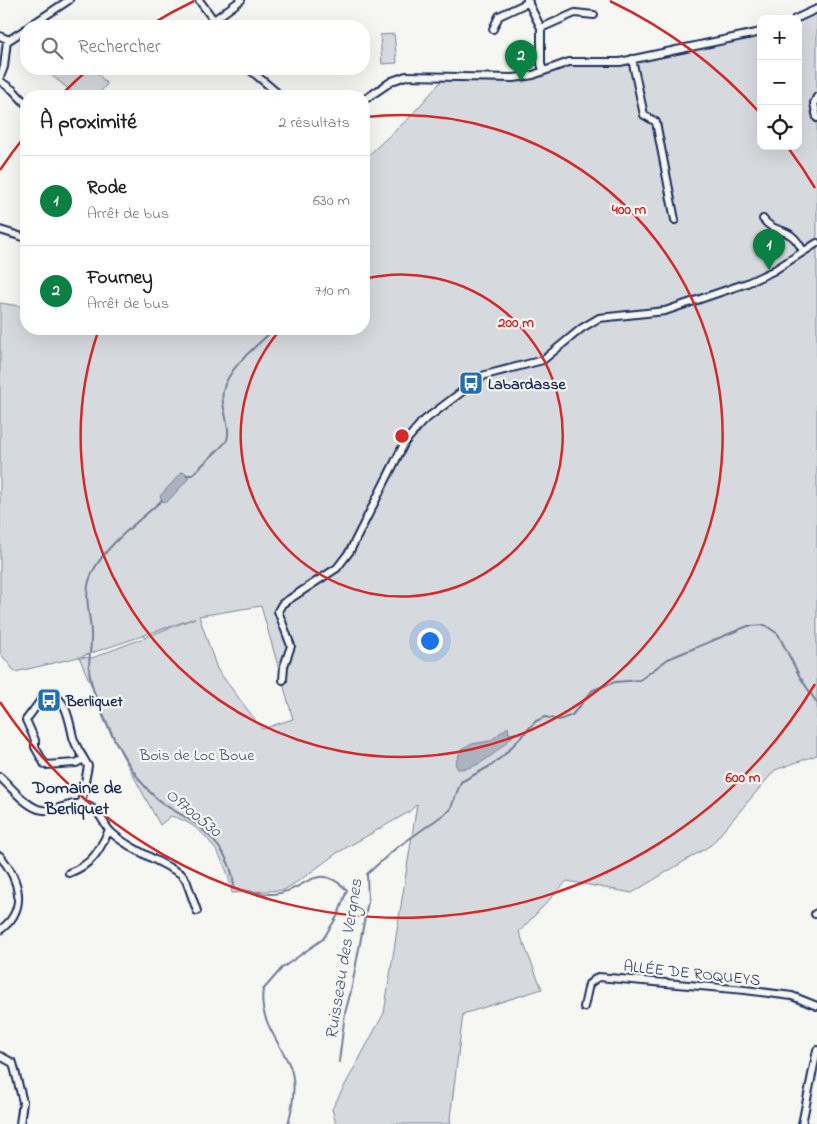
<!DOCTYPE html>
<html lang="fr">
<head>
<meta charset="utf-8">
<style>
  body { margin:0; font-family:"Indie Flower",sans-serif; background:#f2f2f2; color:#202124 }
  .controls { position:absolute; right:15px; top:15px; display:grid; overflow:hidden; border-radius:10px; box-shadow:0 5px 20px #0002 }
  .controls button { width:45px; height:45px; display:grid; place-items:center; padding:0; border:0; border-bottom:1px solid #e0e0e0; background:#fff; color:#202124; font:25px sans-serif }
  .you { position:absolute; left:429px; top:640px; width:18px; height:18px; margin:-12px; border:4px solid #fff; border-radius:50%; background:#1a73e8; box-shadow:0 0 0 8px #1a73e833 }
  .badge { display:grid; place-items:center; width:32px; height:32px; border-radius:50%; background:#0b8043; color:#fff; font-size:16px; font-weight:700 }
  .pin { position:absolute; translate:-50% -41px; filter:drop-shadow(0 1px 2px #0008) }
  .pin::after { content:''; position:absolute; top:26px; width:18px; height:15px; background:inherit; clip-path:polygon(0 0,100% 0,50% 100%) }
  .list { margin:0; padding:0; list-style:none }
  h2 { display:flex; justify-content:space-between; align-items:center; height:65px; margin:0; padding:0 20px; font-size:21px }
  h2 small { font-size:16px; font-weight:400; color:#757577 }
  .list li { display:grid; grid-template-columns:32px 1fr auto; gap:15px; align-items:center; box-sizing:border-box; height:90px; padding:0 20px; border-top:1px solid #e0e0e0 }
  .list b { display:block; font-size:19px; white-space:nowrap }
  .list p { margin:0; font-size:16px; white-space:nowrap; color:#757577 }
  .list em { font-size:16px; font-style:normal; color:#757577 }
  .icon { flex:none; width:28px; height:28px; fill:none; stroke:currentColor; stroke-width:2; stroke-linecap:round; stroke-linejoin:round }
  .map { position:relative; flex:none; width:817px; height:1124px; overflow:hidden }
  .search { position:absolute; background:#fff; box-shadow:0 5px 20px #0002; left:20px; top:20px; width:350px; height:55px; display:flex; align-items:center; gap:12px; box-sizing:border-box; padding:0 18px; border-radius:20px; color:#757577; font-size:19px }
  .panel { position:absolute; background:#fff; box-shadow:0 5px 20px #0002; left:20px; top:90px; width:350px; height:245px; border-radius:20px }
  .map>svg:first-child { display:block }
  .green { fill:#d6d9dd; stroke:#78849e; fill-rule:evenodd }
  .water { fill:#abb2c0; stroke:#717e99 }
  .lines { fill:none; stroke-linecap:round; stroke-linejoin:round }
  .stream { stroke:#717e99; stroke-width:2 }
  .minor-casing { stroke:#1b2f5e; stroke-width:10 }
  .minor { stroke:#f6f6f2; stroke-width:6 }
  .ring { fill:none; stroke:#d62828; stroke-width:2.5 }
  .labels { text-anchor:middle; stroke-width:4.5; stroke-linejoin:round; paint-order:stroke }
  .poi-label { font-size:16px; font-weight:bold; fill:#1b2f5e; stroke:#f6f6f2; text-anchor:start }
  .park-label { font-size:16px; fill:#405177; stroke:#f6f6f2 }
  .street-label { font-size:16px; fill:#1b2f5e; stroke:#f6f6f2 }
  .neighbourhood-label { font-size:18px; font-weight:bold; fill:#1b2f5e; stroke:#f6f6f2 }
  .water-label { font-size:18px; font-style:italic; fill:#46567b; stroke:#f6f6f2 }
  .centre { fill:#d62828; stroke:#f6f6f2; stroke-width:2.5 }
  .ring-label { font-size:15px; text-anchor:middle; font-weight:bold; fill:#d62828; stroke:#f6f6f2; stroke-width:4.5; stroke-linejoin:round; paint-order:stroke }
</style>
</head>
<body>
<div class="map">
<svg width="817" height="1124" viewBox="0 0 817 1124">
  <rect width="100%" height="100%" fill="#f6f6f2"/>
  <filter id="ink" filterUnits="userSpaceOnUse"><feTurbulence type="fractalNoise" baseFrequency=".02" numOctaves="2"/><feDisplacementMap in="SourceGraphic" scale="10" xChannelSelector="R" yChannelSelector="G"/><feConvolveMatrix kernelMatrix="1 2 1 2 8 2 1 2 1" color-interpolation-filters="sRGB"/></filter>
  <g filter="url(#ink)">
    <path class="green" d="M 817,9 L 817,755 L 775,770 L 711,845 L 632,893 L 567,881 L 519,932 L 542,989 L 463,1014 L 450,1119 L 451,1124 L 336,1124 L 332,1109 L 384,1013 L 417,804 L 409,812 L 337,853 L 303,878 L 284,890 L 232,893 C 228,861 205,824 171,816 L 160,825 L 120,751 L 79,657 L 15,672 L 0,653 L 0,303 L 26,307 L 26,329 L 364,329 L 364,159 L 409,118 L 445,77 L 514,78 L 560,64 L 605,62 L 761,32 L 761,146 L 798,146 L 798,19 ZM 261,606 L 293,719 L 262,729 L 217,669 L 199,616 ZM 195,618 L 92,658 L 80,657 Z
      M 394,34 L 397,63 L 382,64 L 380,35 Z
      M 44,69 L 94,69 L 107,84 L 97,96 L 77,96 Z"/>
    <path class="water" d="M 182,472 L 187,474 L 189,478 L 167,502 L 162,501 L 160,496 Z
      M 508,727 L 509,734 L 516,733 C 500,748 482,769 458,769 L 455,764 L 462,748 L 472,744 L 490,741 Z"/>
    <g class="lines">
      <path class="stream" d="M 186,475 L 192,475 C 197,469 225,445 227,440 C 232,424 218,404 224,387 C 232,364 257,346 274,329
        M 162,500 C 140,521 98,550 89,581 C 84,598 91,617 91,634 C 92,648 87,663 90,676 C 96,711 130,775 156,798 C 165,806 175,811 185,817 C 210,832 234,858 234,889 C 246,890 260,895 273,894 C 306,892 315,859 347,890 L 338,915 L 323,939 L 282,968 L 263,990 C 258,1019 279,1041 290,1066 C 297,1085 293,1106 288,1124
        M 339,1062 L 345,1013 L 351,991 L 368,901 L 367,874 L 395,849 L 450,810 L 461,782 L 492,765 L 504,755 L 536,721 L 545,717 L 559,720 L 572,715 L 593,690 L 615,682 L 640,680 L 668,659 L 748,626 L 765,625 L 778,634 L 800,677 L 817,703"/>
      <g class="minor-casing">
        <path id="minor" d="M 199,0 L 218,26
          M 527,0 L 541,28 L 541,64 L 543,70
          M 795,19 L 817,9
          M 214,20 L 241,0
          M 30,26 L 69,0
          M 541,28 L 575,13 L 594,15
          M 493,29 L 499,16 L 529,2
          M 0,36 L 9,40 L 26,29
          M 632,59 L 644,115 L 656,122 L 675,220
          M 249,69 L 281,96
          M 0,77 L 4,67 L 7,40
          M 0,81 L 13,90 L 26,104
          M 817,97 L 814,103 L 817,118
          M 364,100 L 392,81 L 406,76 L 514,78 L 533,75 L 569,62 L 620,62 L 761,32
          M 763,219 C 777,237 789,223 803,251
          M 0,230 L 26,238
          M 283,680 L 284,666 L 291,646 L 278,611 L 282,604 L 337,568 L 350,551 L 405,442 L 422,422 L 472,384 L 485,375 L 543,360 L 582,328 L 599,318 L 665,311 L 747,283 L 773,271 L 817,243
          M 0,777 C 11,787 24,804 38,809 C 57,815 71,797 90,807 C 101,813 102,821 109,830 C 122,845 163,863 181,874 L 186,880 L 197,911
          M 81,803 L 88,766 L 84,759 L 76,763 L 45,765 L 35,747 L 35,740 L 26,720 L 44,696 L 52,695 C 67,699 70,725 73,737 C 75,745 80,752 84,759
          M 0,856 C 20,880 28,910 0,930
          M 69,873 C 93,864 99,851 109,830
          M 815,914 L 817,913
          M 584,1007 L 589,984 L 598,977 L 745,990 L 792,996 L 817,1006
          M 0,1056 L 13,1063 L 23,1102 L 20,1124
          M 802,1124 L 817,1050"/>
      </g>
      <use href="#minor" class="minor"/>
    </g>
  </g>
  <g class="ring">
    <path d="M364 279A161 161 0 1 1 281 329"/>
    <path d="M366 117A321 321 0 1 1 99 329"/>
    <path d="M815 684A482 482 0 0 1 0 702M0 170A482 482 0 0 1 25 136M61 95A482 482 0 0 1 89 69M150 25A482 482 0 0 1 194 1M610 1A482 482 0 0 1 760 113M789 149A482 482 0 0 1 815 188"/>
  </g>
  <defs>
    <g id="bus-square" transform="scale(1.25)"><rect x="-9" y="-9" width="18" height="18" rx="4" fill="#1f6fb2" stroke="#f6f6f2"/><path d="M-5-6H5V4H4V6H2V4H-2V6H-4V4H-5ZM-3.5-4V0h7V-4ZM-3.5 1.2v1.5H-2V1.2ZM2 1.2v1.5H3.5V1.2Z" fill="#fff"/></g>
  </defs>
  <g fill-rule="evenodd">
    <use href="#bus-square" x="471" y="383"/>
    <use href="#bus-square" x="49" y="700"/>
  </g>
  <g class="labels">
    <g class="poi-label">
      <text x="488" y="389">Labardasse</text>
      <text x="66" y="706">Berliquet</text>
    </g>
    <g class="park-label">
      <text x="197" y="760">Bois de Loc Boue</text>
    </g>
    <g class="street-label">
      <text transform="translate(692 972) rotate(6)" y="6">ALLÉE DE ROQUEYS</text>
    </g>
    <g class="neighbourhood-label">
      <text x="77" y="793">Domaine de<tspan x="77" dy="21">Berliquet</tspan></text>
    </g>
    <g class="water-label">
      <text transform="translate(194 812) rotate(39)" y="6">O9700530</text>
      <text transform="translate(343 959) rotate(-81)" y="6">Ruisseau des Vergnes</text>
    </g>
  </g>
  <circle cx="402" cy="436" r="8" class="centre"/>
  <g class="ring-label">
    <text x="629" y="214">400 m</text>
    <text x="516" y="327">200 m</text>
    <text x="743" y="782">600 m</text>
  </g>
</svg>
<div class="controls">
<button>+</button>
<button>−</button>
<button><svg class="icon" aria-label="locate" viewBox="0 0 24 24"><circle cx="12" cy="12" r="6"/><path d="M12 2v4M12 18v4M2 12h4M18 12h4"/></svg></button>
</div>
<div class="you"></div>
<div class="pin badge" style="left:769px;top:270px">1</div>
<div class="pin badge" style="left:521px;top:81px">2</div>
<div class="search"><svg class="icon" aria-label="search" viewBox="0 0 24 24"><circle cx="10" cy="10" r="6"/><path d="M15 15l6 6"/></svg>Rechercher</div>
<section class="panel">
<h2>À proximité<small>2 résultats</small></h2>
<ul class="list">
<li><span class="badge">1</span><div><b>Rode</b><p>Arrêt de bus</p></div><em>630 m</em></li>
<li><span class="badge">2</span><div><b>Fourney</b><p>Arrêt de bus</p></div><em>710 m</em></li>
</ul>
</section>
</div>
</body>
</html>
